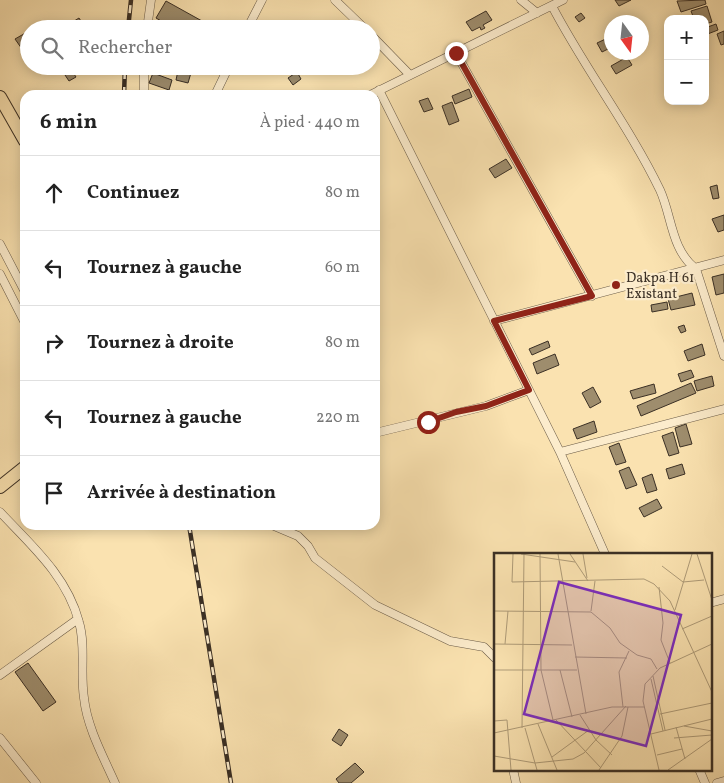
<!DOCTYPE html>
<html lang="fr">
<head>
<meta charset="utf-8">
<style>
  body { margin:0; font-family:Vollkorn,serif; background:#f6f6f6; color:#222 }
  .controls { position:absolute; right:15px; top:15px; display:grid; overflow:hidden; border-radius:10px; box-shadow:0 2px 12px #0003 }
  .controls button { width:45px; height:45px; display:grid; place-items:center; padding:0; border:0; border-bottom:1px solid #e0e0e0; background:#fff; color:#222; font:25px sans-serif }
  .compass { position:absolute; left:604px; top:15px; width:45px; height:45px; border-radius:50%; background:#fff; box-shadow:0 2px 12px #0003; rotate:165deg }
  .stop { position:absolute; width:15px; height:15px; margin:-11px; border:4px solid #8f2418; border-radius:50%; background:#fff }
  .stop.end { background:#8f2418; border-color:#fff; box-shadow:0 1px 5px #0008 }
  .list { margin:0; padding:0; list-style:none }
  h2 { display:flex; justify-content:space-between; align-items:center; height:65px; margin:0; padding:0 20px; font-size:21px }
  h2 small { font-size:16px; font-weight:400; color:#767676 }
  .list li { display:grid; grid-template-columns:32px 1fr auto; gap:15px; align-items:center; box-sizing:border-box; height:75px; padding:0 20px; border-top:1px solid #e0e0e0 }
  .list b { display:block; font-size:19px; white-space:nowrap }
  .list em { font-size:16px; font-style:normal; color:#767676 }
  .icon { flex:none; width:28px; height:28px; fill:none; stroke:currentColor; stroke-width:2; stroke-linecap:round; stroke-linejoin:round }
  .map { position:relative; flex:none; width:724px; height:783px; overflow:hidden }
  .search { position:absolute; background:#fff; box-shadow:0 2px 12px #0003; left:20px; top:20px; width:360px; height:55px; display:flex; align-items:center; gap:12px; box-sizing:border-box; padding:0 18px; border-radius:28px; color:#767676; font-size:19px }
  .panel { position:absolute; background:#fff; box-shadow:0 2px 12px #0003; left:20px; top:90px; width:360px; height:440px; border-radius:15px }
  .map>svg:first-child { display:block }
  .building { fill:#9e8d6d; stroke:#3b3025 }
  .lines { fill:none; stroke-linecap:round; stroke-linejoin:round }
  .street-casing { stroke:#6b5c48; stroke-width:9 }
  .primary-casing { stroke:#3b3025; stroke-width:14 }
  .street { stroke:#fceccc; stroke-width:8 }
  .primary { stroke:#fae2b0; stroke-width:12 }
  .rail-casing { stroke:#3b3025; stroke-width:4.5 }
  .rail { stroke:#fceccc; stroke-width:2.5; stroke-dasharray:8; stroke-linecap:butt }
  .route { stroke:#8f2418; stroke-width:6 }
  .poi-dot { fill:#8f2418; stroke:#fceccc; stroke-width:2 }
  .labels { text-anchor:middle; stroke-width:4.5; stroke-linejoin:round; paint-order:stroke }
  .poi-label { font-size:14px; fill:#3b3025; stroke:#fceccc; text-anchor:start }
  .inset-road { fill:none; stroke:#ae9b78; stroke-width:1 }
  .view { fill:#7b2cbf; fill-opacity:0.15; stroke:#7b2cbf; stroke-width:2.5 }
  .inset-edge { fill:none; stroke:#3b3025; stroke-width:2.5 }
</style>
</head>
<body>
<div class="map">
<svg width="724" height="783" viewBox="0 0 724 783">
  <rect width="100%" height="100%" fill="#fae2b0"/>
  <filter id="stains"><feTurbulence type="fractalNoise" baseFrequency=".004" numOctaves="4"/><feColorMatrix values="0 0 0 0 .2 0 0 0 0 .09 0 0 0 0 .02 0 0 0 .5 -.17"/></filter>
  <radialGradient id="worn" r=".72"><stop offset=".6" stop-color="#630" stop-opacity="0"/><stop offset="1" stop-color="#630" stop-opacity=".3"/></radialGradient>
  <path class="building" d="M 615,0 L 631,0 L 619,6 Z
    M 705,0 L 706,4 L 681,12 L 677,1 Z
    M 166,1 L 202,21 L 198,29 L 175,29 L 156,18 Z
    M 707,6 L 712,22 L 705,24 L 705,19 L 694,19 L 691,11 Z
    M 486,11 L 492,20 L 483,25 L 485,28 L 481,30 L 480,27 L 472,31 L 466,22 Z
    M 581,13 L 585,18 L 579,22 L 575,17 Z
    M 79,18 L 86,29 L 74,29 L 71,23 Z
    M 716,24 L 718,30 L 705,35 L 705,28 Z
    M 29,31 L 29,45 L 22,49 L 15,39 Z
    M 724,31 L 724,44 L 721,45 L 717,34 Z
    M 612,36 L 612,47 L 602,52 L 597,43 Z
    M 627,57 L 632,65 L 616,74 L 611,66 Z
    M 179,66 L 193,66 L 188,83 L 176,80 Z
    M 72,71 L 76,77 L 69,81 L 65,75 Z
    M 297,72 L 301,79 L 293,85 L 288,78 Z
    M 153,73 L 172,80 L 169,90 L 149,83 Z
    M 469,89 L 472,97 L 455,104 L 452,96 Z
    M 428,98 L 433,109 L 424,112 L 419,101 Z
    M 452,102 L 459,121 L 449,125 L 442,106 Z
    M 506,159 L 512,168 L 495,178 L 489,169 Z
    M 717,185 L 719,198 L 713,199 L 710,187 Z
    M 724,215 L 724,230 L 718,232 L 712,219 Z
    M 724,274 L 724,293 L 716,295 L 712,277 Z
    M 692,293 L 695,305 L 671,310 L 668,299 Z
    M 667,302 L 668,309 L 652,312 L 651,305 Z
    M 684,325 L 686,331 L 681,333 L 678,327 Z
    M 548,341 L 550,347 L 532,355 L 529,349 Z
    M 702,344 L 705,355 L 688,361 L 684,351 Z
    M 555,354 L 559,365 L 537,374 L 533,363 Z
    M 691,370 L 694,377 L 681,382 L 678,374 Z
    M 712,376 L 714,386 L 697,391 L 694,381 Z
    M 691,383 L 696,393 L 641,416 L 637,406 Z
    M 654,384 L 656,393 L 633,399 L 630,391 Z
    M 593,387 L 601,402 L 590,408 L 582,393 Z
    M 594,421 L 597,432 L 577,439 L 573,429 Z
    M 686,424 L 692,444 L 680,447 L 675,428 Z
    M 673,432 L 679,453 L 669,456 L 662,436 Z
    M 619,443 L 626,462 L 616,465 L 609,447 Z
    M 682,464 L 685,474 L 669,479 L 666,469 Z
    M 629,467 L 637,485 L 626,489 L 619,471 Z
    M 652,474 L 657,490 L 647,493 L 642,478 Z
    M 657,499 L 662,508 L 644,517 L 639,508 Z
    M 28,663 L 56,702 L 43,711 L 15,672 Z
    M 339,729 L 348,735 L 341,746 L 332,740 Z
    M 355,763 L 364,772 L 351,783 L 339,783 L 336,779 Z"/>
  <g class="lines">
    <g class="street-casing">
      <path id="street" d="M 335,0 L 365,29
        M 521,0 L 537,13
        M 552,6 C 585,69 629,126 660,190 C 672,216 671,250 696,269 L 724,356
        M 147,29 L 151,0
        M 247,29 L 262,0
        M 371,35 L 409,74
        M 456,53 L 592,296
        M 144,66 L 144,95
        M 379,90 L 560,452 L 605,554
        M 215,95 L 229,66
        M 370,95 L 563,0
        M 0,244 L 25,292
        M 0,274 L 25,323
        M 494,321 L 724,260
        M 375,433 L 486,406 L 529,390
        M 560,452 L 724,409
        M 0,512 C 31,545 67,576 79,622 C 86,646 80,673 84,698 C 87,727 103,756 115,783
        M 272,525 L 298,536 L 308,546 L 315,558 L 375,605 L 450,641 L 484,647 L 495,658
        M 710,603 L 724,599
        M 0,675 L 78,619
        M 0,738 L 36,783
        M 513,769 L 516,783
        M 699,769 L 705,783
        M 717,783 L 724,781"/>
    </g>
    <g class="primary-casing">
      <path id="primary" d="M 0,97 L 25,141
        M 0,487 L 25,467"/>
    </g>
    <use href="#street" class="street"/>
    <use href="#primary" class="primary"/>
    <g class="rail-casing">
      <path id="rail" d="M 128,29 L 131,0
        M 124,95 L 125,66
        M 189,525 L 231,783"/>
    </g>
    <use href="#rail" class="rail"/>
  </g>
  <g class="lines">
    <path class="route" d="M 428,422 L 456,412 L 486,406 L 529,390 L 494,321 L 592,296 L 456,53"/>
  </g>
  <circle class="poi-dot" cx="616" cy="285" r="5"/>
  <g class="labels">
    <g class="poi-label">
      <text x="626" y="282">Dakpa H 61<tspan x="626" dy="16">Existant</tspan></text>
    </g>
  </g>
  <g transform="translate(494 553)">
    <rect width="218" height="218" fill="#fae2b0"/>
    <path class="inset-road" d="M 19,1 L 18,29 L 150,26 L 160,31 L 176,48 L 218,139M 27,1 L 81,9M 46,1 L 47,117 L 59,167M 64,1 L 92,161M 76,1 L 94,28M 89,1 L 93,25M 203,1 L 218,47M 168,13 L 189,29 L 210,27M 165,34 L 169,70 L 167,87 L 176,110M 181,57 L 198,1M 0,58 L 97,59 L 116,75 L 126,90 L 143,102 L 157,106 L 163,116M 97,58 L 101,28M 188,76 L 218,63M 0,91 L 78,92M 11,91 L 14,58M 81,104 L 133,105M 0,117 L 83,117M 66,117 L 78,164M 159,123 L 171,177M 157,126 L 169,178M 129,154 L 125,119 L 135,98M 166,161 L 218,150M 86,162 L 102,187 L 118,202M 62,167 L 107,215M 0,168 L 13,167 L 17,217M 44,171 L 63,217M 190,173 L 218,178M 182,174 L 191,206M 28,175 L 30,1M 31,175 L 43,217M 0,180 L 118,154 L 150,154M 157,181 L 218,166M 180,185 L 218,182M 163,202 L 188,196M 0,203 L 41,210 L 79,206 L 90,200 L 132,153M 58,204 L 95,177M 105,217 L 128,183 L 134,154M 165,217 L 149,148 L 151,131 L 166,115 L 218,91M 174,217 L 218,186"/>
    <path class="view" d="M 65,29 L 187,62 L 152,193 L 30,161 Z"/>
    <rect width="218" height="218" class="inset-edge"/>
  </g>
  <rect width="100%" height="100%" filter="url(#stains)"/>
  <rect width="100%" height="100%" fill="url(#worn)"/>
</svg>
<div class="controls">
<button>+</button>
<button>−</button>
</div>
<svg class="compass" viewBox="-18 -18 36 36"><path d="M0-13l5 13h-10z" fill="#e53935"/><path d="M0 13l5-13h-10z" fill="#767676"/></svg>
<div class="stop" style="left:428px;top:422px"></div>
<div class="stop end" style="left:456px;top:53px"></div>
<div class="search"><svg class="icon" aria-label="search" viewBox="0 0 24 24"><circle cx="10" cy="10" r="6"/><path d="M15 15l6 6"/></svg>Rechercher</div>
<section class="panel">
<h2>6 min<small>À pied · 440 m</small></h2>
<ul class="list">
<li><svg class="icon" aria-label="ahead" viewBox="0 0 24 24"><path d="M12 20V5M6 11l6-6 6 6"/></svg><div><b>Continuez</b></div><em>80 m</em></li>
<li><svg class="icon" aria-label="left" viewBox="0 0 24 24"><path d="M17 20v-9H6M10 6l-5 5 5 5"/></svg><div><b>Tournez à gauche</b></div><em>60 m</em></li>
<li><svg class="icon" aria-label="right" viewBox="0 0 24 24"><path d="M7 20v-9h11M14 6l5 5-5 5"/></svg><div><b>Tournez à droite</b></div><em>80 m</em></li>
<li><svg class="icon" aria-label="left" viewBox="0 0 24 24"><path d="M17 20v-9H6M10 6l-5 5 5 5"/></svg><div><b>Tournez à gauche</b></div><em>220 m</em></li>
<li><svg class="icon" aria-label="arrive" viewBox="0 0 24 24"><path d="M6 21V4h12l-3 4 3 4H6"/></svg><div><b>Arrivée à destination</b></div></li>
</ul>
</section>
</div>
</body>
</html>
